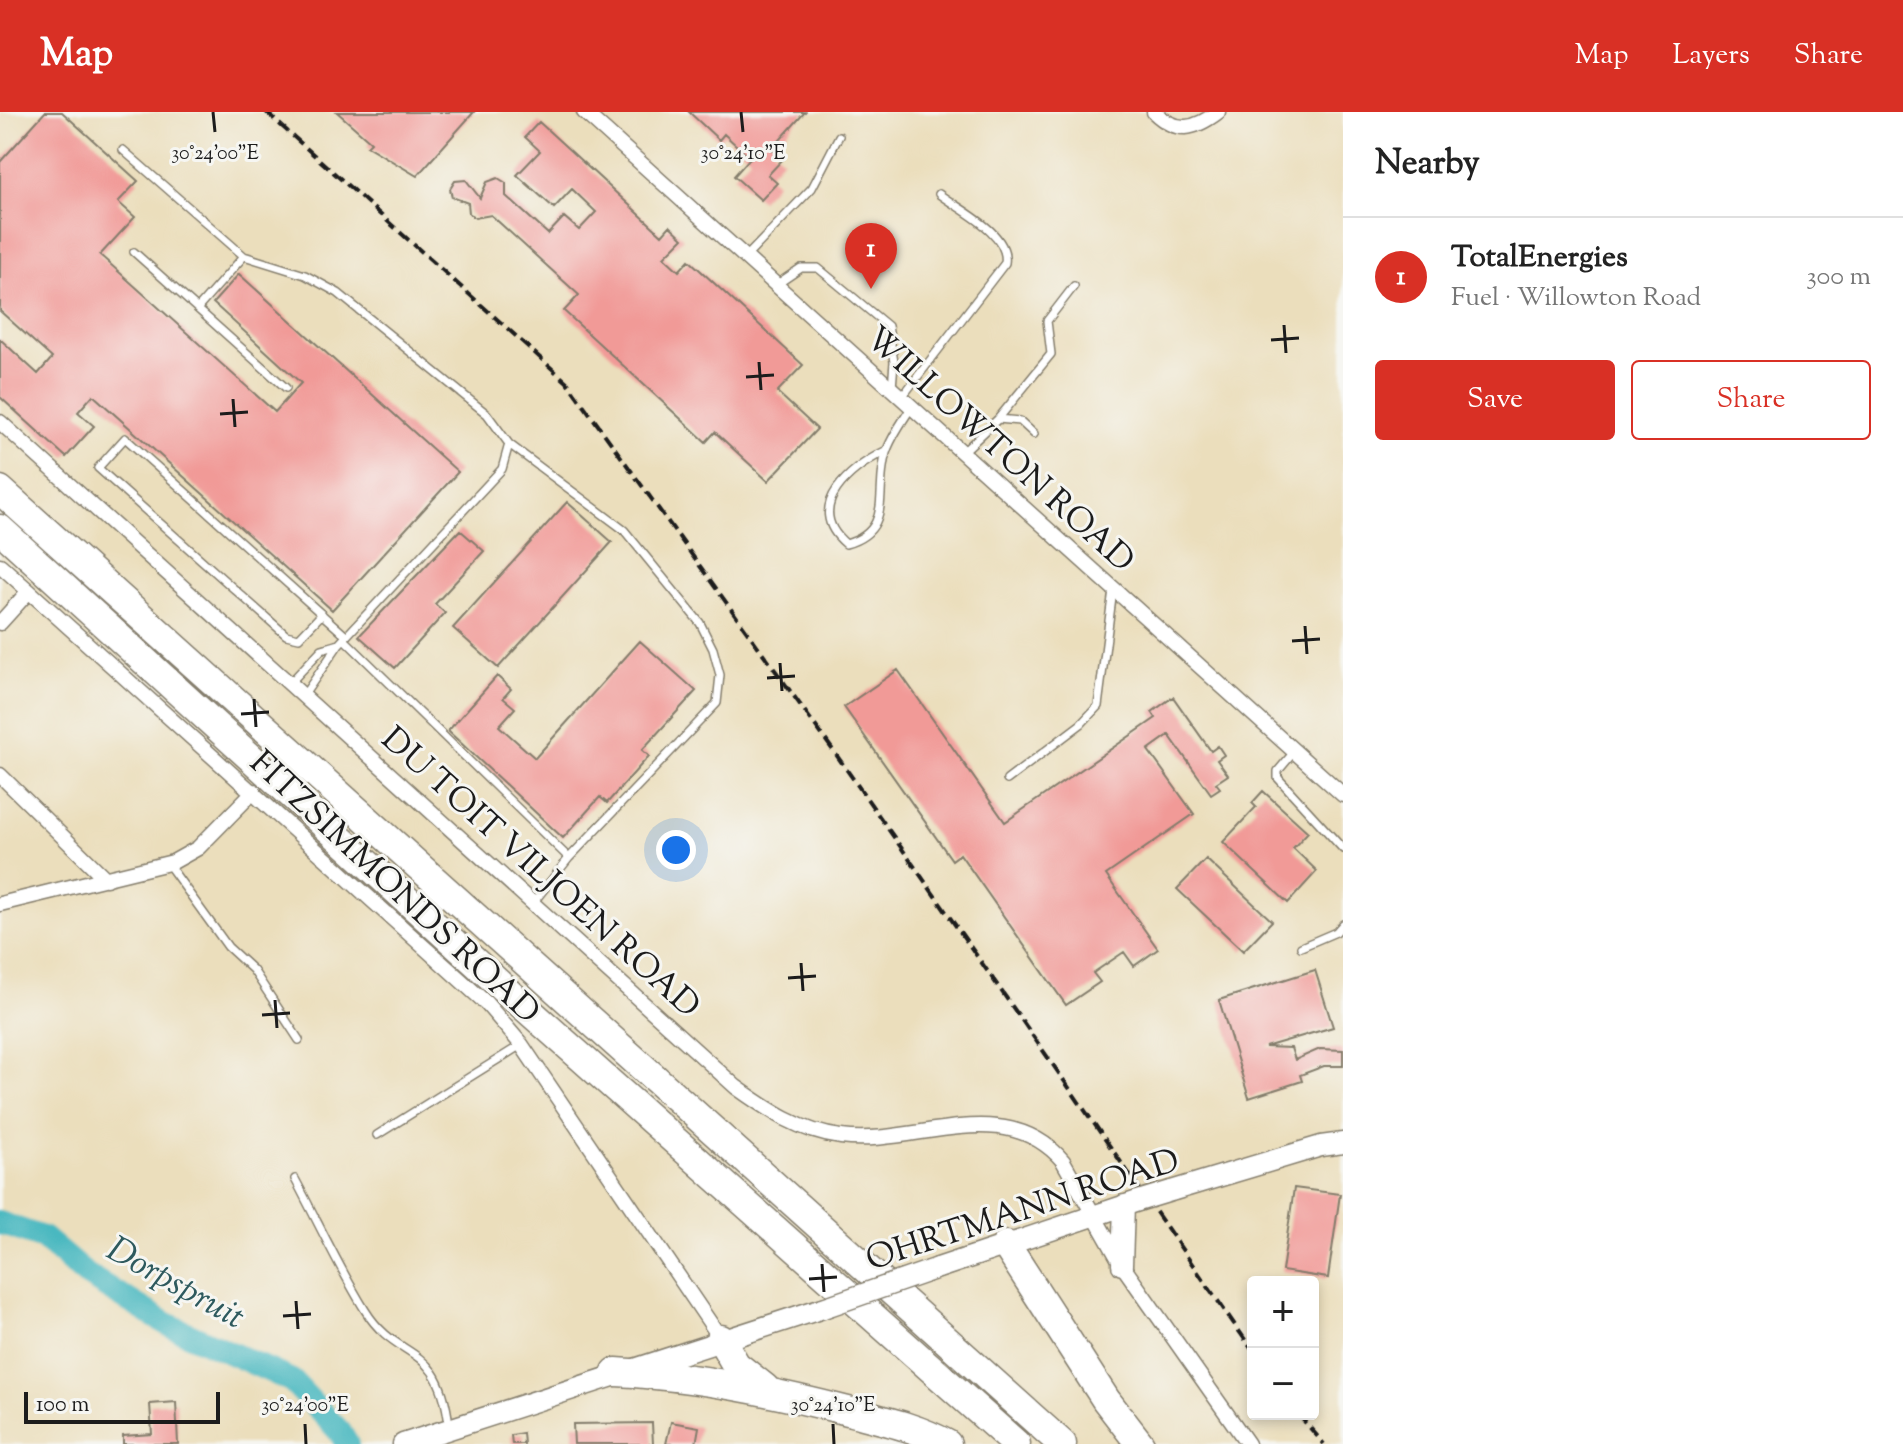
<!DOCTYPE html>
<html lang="en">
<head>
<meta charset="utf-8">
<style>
  body { margin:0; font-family:"Sorts Mill Goudy",serif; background:#f6f6f6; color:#222 }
  .controls { position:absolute; right:24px; bottom:24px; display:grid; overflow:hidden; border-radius:8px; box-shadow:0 4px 12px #0003 }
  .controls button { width:72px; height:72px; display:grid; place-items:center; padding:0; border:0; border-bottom:2px solid #e0e0e0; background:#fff; color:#222; font:40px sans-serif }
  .scale { position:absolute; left:24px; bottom:20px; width:196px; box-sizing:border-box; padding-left:8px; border:4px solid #1c1c1c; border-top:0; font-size:22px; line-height:28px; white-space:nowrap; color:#1c1c1c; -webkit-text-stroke:6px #f6f6f2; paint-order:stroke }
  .you { position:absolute; left:676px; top:738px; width:28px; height:28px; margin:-20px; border:6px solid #fff; border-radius:50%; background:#1a73e8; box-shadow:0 0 0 12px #1a73e833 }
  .badge { display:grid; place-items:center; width:52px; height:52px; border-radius:50%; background:#d93025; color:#fff; font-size:26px; font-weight:700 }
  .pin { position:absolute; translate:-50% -66px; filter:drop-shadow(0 2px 4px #0008) }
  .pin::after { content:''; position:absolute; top:42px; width:28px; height:24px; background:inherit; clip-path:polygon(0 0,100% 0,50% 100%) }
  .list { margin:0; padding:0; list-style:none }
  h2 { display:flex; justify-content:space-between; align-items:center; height:104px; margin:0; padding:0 32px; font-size:34px }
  h2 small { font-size:26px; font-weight:400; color:#767676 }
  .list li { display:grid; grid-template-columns:52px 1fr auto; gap:24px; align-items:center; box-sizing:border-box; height:120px; padding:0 32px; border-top:2px solid #e0e0e0 }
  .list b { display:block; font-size:30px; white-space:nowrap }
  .list p { margin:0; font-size:26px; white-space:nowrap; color:#767676 }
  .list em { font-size:26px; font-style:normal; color:#767676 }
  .actions { display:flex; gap:16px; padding:24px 32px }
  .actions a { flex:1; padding:18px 0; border:2px solid #d93025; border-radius:8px; text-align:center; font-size:28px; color:#d93025 }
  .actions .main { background:#d93025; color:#fff }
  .map { position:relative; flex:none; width:1343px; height:1332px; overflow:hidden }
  header { display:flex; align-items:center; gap:48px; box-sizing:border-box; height:112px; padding:0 40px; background:#d93025; color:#fff }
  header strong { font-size:38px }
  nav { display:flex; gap:44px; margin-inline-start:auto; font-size:28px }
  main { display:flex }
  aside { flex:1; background:#fff }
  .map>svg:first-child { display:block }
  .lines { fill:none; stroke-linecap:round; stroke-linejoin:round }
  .river { stroke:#49b8c0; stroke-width:24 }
  .building { fill:#f19a97 }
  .service-casing { stroke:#847d6c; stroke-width:10 }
  .minor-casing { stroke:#847d6c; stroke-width:17 }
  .secondary-casing { stroke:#847d6c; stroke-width:23 }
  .motorway-casing { stroke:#847d6c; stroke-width:31 }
  .service { stroke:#fff; stroke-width:7 }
  .minor { stroke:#fff; stroke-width:14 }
  .secondary { stroke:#fff; stroke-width:20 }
  .motorway { stroke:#fff; stroke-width:28 }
  .rail { stroke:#1c1c1c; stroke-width:4; stroke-dasharray:12 6; stroke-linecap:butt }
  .secondary-bridge-casing { stroke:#847d6c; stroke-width:23; stroke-linecap:butt }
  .secondary-bridge { stroke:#fff; stroke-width:20 }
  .ticks { fill:none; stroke:#1c1c1c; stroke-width:3 }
  .labels { text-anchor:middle; stroke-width:6; stroke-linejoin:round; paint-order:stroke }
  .street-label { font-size:34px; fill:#1c1c1c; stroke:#f6f6f2 }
  .water-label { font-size:36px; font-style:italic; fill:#2e5a5e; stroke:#f6f6f2 }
  .ticks-label { font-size:20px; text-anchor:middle; fill:#1c1c1c; stroke:#f6f6f2; stroke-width:6; stroke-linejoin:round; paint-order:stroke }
</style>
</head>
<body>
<header>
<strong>Map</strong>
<nav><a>Map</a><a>Layers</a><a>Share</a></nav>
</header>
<main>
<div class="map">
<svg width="1343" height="1332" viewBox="0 0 1343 1332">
  <rect width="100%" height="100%" fill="#f6f6f2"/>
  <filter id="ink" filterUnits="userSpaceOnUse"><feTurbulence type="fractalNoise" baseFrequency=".0125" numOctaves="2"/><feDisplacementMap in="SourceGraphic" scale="16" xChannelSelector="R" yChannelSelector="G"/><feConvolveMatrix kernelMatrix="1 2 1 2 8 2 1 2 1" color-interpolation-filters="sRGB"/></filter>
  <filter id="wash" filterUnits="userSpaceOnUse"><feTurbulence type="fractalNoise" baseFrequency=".006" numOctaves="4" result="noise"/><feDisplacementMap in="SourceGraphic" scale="32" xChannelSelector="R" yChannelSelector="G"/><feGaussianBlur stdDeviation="1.8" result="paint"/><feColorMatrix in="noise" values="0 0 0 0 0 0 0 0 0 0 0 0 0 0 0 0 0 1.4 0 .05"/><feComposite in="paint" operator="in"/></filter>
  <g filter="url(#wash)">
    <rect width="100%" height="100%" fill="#ebdebc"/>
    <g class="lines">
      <path class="river" d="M 0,1111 L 43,1126 L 85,1162 L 167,1212 L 292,1269 L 340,1320 L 347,1332"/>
    </g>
    <g id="blocks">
      <path class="building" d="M 45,0 L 62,0 L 138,69 L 118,90 L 135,105 L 100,143 L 275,300 L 301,271 L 213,191 L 239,162 L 458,360 L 332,498 L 93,283 L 78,300 L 94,314 L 66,345 L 0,285 L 0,227 L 38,262 L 52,246 L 0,199 L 0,50 Z
        M 337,0 L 474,0 L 417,64 L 367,34 L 371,30 Z
        M 689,0 L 805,0 L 772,37 L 783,47 L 768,63 L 777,71 L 761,88 L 734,64 L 750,46 L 724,22 L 719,28 Z
        M 539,10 L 662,123 L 670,114 L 683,126 L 664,145 L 679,159 L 689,148 L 803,253 L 777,280 L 817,317 L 768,369 L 715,320 L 706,330 L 564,199 L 579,183 L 491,103 L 475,106 L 469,101 L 468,91 L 452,85 L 450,77 L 455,69 L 466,68 L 480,86 L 487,70 L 498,66 L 506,71 L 506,84 L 548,122 L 564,105 L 579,118 L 596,100 L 572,77 L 554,96 L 517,63 L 540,39 L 525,25 Z
        M 567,390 L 612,430 L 498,556 L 453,516 Z
        M 460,418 L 484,439 L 435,492 L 445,501 L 395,556 L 359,524 Z
        M 640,529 L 696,579 L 642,638 L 649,644 L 607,691 L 600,685 L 563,726 L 448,619 L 497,564 L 511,577 L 503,586 L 515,596 L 499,614 L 535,646 Z
        M 898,558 L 1005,710 L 1156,606 L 1152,600 L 1173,585 L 1211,639 L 1218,634 L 1224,643 L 1217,648 L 1228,663 L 1216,671 L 1220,676 L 1211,682 L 1169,623 L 1148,638 L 1194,702 L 1106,763 L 1158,837 L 1134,854 L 1124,840 L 1093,861 L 1100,870 L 1066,893 L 960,742 L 952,748 L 844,595 Z
        M 1263,679 L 1308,720 L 1293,736 L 1317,759 L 1288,791 L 1223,730 L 1256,695 L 1252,691 Z
        M 1206,747 L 1272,809 L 1243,839 L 1177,777 Z
        M 1315,858 L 1333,915 L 1265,935 L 1291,936 L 1295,948 L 1320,937 L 1343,938 L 1343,954 L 1324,954 L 1300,963 L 1302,969 L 1249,986 L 1219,888 Z
        M 1294,1076 L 1340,1082 L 1328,1166 L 1282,1159 Z
        M 176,1290 L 178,1332 L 123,1332 L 123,1324 L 152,1322 L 150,1292 Z
        M 671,1310 L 699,1315 L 696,1332 L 666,1332 Z
        M 652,1311 L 653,1332 L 574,1332 L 573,1312 Z
        M 523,1321 L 524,1332 L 512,1332 L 511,1323 Z"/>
    </g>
  </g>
  <g filter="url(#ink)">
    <use href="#blocks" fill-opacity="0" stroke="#847d6c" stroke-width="2"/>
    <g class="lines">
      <g class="service-casing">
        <path id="service" d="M 123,38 L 244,144 L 305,163 L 338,181 L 487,302 L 509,332 L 502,357 L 339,532 L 304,583
          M 134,140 L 286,276
          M 745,146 L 812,76 L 839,24
          M 776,173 L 801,156 L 818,156 L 888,214 L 894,250 L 892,276
          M 198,196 L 244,144
          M 902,285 L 1005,151 C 1010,121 960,98 939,82
          M 998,307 L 1051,242 L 1047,209 L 1074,174
          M 887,338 C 853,355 801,394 846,432 C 895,418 874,379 886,341 C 891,325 902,310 911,296
          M 963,340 L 998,307 L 1020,309 L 1034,322
          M 322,502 L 299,526 L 286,523 L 98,356 L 125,326 L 346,524
          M 344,527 L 569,746 L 717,591 L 720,563 L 713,537 L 700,511 L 624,418 L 509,332
          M 290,571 L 322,537 L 339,532
          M 1294,640 L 1278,659 L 1278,666 L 1343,737
          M 1007,668 L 1081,612 L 1098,594 L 1113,478
          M 168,752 L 228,835 L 253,858 L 299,928
          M 533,791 L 569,746
          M 1301,835 L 1336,820 L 1343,812
          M 377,1023 L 521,933
          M 295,1067 C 318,1110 339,1156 365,1198 C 398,1252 439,1227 449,1313"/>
      </g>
      <g class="minor-casing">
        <path id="minor" d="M 584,0 L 1343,683
          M 1154,0 C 1177,22 1194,18 1218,0
          M 0,310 L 736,975 C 768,998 801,1020 841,1025 C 914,1035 1005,981 1063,1049 L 1122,1153 L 1248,1332
          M 0,453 L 486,891 L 521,932 L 721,1227
          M 0,511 L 29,479
          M 0,663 L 106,767
          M 0,792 L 173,750 L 198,736 L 254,679"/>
      </g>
      <g class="secondary-casing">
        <path id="secondary" d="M 1171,1079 L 1321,1034 L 1343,1031
          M 1122,1153 L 1124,1093
          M 938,1156 L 1138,1089
          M 403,1332 L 823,1196"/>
      </g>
      <g class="motorway-casing">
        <path id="motorway" d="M 0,378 L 1062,1332
          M 0,417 L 510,882 L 1016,1332
          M 1006,1133 L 1106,1288 L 1140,1332
          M 721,1227 L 736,1253 L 765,1276
          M 616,1260 C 696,1264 771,1279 848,1299 C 882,1308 916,1315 947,1332"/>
      </g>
      <use href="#service" class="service"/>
      <use href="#minor" class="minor"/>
      <use href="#secondary" class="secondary"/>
      <use href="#motorway" class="motorway"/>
      <path class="rail" d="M 266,0 L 567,270 L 835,641 L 1253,1239
        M 1298,1302 L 1324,1332"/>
      <g class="secondary-bridge-casing">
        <path id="secondary-bridge" d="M 1138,1089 L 1171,1079
          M 823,1196 L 938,1156"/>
      </g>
      <use href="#secondary-bridge" class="secondary-bridge"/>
    </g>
  </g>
  <path class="ticks" d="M 213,0 L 215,20M 741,0 L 743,20M 1284,213 L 1286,241M 1271,228 L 1299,226M 759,250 L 761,278M 746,265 L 774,263M 233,287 L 235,315M 220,302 L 248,300M 1305,514 L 1307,542M 1292,529 L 1320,527M 780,551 L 782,579M 767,566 L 795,564M 254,587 L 256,615M 241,602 L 269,600M 801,851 L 803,879M 788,866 L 816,864M 275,888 L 277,916M 262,903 L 290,901M 822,1152 L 824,1180M 809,1167 L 837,1165M 296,1189 L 298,1217M 283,1204 L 311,1202M 305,1312 L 306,1332M 833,1312 L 834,1332"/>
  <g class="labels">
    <g class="street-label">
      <text transform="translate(1001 336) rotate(42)" y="12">WILLOWTON ROAD</text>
      <text transform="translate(542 759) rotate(42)" y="12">DU TOIT VILJOEN ROAD</text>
      <text transform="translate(396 774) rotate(43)" y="12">FITZSIMMONDS ROAD</text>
      <text transform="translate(1022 1096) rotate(-18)" y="12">OHRTMANN ROAD</text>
    </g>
    <g class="water-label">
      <text transform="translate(177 1169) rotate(29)" y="13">Dorpspruit</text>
    </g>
  </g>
  <g class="ticks-label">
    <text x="215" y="47">30°24'00"E</text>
    <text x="743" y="47">30°24'10"E</text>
    <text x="305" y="1299">30°24'00"E</text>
    <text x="833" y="1299">30°24'10"E</text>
  </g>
</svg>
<div class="controls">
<button>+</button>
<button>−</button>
</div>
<div class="scale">100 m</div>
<div class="you"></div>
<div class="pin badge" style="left:871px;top:177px">1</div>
</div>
<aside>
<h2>Nearby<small></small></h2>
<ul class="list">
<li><span class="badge">1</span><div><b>TotalEnergies</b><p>Fuel · Willowton Road</p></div><em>300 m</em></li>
</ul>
<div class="actions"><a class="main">Save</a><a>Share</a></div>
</aside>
</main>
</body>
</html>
